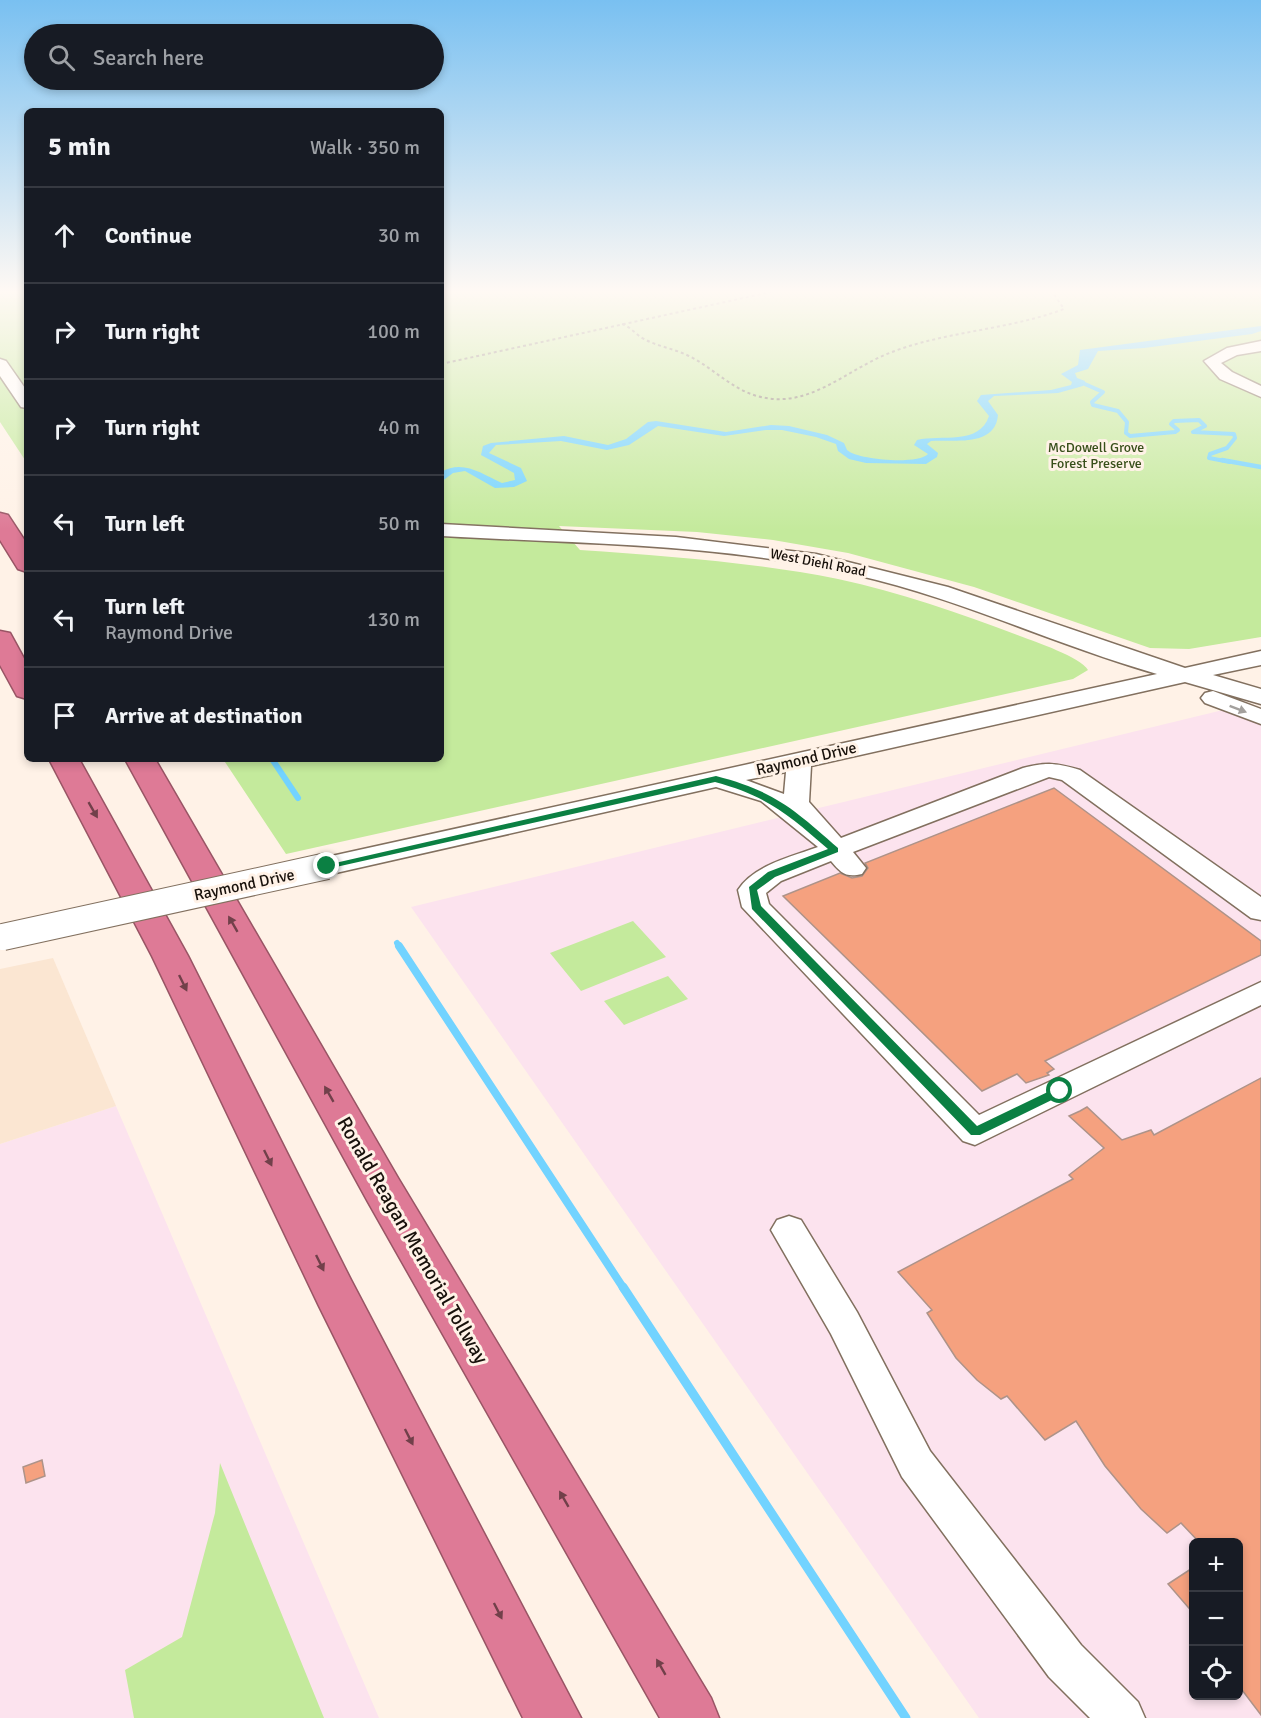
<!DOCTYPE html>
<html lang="en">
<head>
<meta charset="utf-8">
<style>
  body { margin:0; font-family:Signika,sans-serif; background:#242831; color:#f1f3f6 }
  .controls { position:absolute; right:18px; bottom:18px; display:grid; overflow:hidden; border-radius:9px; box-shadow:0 3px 9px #0003 }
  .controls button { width:54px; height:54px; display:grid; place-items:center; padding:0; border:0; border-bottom:2px solid #363941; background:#171b24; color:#f1f3f6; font:30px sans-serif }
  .stop { position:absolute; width:18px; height:18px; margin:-14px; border:4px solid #0b8043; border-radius:50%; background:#fff }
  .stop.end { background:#0b8043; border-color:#fff; box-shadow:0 2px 6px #0008 }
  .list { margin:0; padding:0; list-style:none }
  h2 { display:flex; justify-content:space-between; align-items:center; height:78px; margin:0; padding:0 24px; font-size:26px }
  h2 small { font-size:20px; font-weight:400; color:#9ea1a6 }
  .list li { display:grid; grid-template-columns:39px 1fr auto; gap:18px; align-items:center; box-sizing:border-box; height:96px; padding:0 24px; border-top:2px solid #363941 }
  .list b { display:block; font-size:22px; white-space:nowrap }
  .list p { margin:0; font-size:20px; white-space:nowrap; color:#9ea1a6 }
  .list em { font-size:20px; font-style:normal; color:#9ea1a6 }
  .icon { flex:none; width:33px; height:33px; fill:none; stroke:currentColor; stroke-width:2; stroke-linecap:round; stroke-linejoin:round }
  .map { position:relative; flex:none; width:1261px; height:1718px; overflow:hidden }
  .search { position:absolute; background:#171b24; box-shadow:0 3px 9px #0003; left:24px; top:24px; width:420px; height:66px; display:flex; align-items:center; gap:15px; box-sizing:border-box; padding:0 21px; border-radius:33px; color:#9ea1a6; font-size:22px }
  .panel { position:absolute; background:#171b24; box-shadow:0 3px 9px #0003; left:24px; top:108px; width:420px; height:654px; border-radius:9px }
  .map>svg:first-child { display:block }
  .commercial { fill:#fce3ee; fill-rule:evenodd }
  .built { fill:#fbe6d2 }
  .green { fill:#c4ea9c }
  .water { fill:#72d3ff }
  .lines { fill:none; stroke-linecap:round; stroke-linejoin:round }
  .stream-far4 { stroke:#72d3ff; stroke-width:4 }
  .stream-far3 { stroke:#72d3ff; stroke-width:4.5 }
  .stream-far2 { stroke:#72d3ff; stroke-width:6 }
  .stream-far1 { stroke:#72d3ff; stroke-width:8 }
  .stream { stroke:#72d3ff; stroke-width:9 }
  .building { fill:#f5a17f; stroke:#ad9389; stroke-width:1.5 }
  .minor-casing { stroke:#82705f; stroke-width:3 }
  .highway-casing { stroke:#995565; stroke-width:3 }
  .path { stroke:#8d837a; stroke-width:2; stroke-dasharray:3 3; stroke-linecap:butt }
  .minor { fill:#fff; fill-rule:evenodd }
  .highway { fill:#de7a96; fill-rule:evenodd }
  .minor-bridge-casing { stroke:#82705f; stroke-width:28; stroke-linecap:butt }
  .minor-bridge { stroke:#fff; stroke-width:26 }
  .oneway { fill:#a3a09d }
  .oneway2 { fill:#71404a }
  .route { fill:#0b8043 }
  .labels { text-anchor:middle; stroke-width:6; stroke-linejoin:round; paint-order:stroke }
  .far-park-label { font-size:14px; fill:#384f1a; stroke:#fff2e7 }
  .far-street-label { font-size:14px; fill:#18110b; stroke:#fff2e7 }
  .street-label { font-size:16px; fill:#18110b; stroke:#fff2e7 }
  .near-street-label { font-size:20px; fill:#18110b; stroke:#fff2e7 }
</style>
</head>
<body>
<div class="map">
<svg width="1261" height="1718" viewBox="0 0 1261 1718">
  <rect width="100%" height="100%" fill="#fff2e7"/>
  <path class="commercial" d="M 1223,710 L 1261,723 L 1261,1718 L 979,1718 L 411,907 ZM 1194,1542 L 1238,1542 L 1238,1696 L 1194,1696 Z
    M 116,1106 L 379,1718 L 0,1718 L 0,1144 Z"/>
  <path class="built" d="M 53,958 L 116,1106 L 0,1144 L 0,969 Z"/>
  <path class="green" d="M 0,290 L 27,290 L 27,463 L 0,422 Z
    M 441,290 L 1261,290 L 1261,637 L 1189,649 L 1150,648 L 974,587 L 848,553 L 773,540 L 697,532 L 559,526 L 580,550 C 666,556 752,562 838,579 C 900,592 961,614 1020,636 C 1036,642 1080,657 1088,670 L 1073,679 L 286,854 L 223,759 L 441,759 Z
    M 633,921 L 666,957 L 581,991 L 550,953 Z
    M 668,976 L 688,999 L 624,1025 L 604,1001 Z
    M 220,1463 L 324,1718 L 134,1718 L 125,1670 L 182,1637 L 215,1513 Z"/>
  <path class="water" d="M 1261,326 L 1261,331 L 1252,334 L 1144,348 L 1098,351 L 1088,369 L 1075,373 L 1077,378 L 1085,381 L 1083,386 L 1058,393 L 994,396 L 988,401 L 998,415 C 995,448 953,439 931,441 L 927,444 L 938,453 L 937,457 L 926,464 L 866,463 L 849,459 L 838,451 L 836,444 L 816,437 L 782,430 L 766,430 L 724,436 L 658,426 L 629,445 L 607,450 L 561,441 L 496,445 L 489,453 L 521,468 L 527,481 L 514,487 L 495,488 L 465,471 L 453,473 L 441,482 L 441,472 C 463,459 482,474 502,483 L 515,480 L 514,473 L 481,455 L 483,446 L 491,443 L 564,436 L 608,445 L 626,439 L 648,422 L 656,421 L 726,432 L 771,425 L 789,426 L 827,435 L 844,443 L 847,450 C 858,460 918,465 928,454 L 914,445 L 917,440 C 941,434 979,446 989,416 L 977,401 L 981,395 L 1051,390 L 1071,385 L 1072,382 L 1061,374 L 1078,365 L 1080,350 Z"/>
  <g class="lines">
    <path class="stream-far4" d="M 1078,381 L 1103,392 L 1092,402 L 1093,405 L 1118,411 L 1127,422 L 1126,433 L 1130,436 L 1175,432 L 1178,430 L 1171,424 L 1174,421 L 1199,420 L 1205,426 L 1193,432 L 1234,434 L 1235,438 L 1227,448 L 1210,454 L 1209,458 L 1230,462"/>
    <path class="stream-far3" d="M 1222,460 L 1261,467"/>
    <path class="stream-far2" d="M 272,759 L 298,798
      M 397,943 L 400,948"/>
    <path class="stream-far1" d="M 399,946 L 624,1289"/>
    <path class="stream" d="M 623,1287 L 906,1718"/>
  </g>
  <path class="building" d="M 1054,788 L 1261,941 L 1261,955 L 1045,1061 L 1054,1069 L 1047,1073 L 1049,1075 L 1026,1083 L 1017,1074 L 982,1091 L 783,896 L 840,873 L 852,878 L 862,876 L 868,868 L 865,863 Z
    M 1261,1078 L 1261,1715 L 1239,1686 L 1239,1542 L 1199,1542 L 1181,1523 L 1167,1533 L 1141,1509 L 1105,1466 L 1076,1421 L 1045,1440 L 1007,1396 L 1001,1399 L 977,1380 L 956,1358 L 927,1313 L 932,1310 L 898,1272 L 1073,1179 L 1069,1175 L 1104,1148 L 1069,1116 L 1080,1111 L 1087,1107 L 1122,1140 L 1151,1130 L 1154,1135 Z
    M 42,1460 L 45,1476 L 26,1483 L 23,1467 Z
    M 1194,1567 L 1194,1614 L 1168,1584 Z"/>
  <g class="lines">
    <g class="minor-casing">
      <path id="minor" d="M 1261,341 L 1261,351 L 1237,355 L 1221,363 L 1232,372 L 1261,386 L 1261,397 L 1220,379 L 1204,361 L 1227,348 Z
        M 0,359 L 6,361 L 27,391 L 27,408 L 21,407 L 0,376 Z
        M 441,524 L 676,537 L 816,554 L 948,587 L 1185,668 L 1261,651 L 1261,665 L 1213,675 L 1261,689 L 1261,704 L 1185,682 L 811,766 L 809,802 L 841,838 L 1023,768 C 1047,762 1056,763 1080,770 L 1261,897 L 1261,920 L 1251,918 L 1062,780 L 1049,777 L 853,852 L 866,868 L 862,874 C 846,878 841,873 831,861 L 781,881 L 766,893 L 769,904 L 979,1115 L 1261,982 L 1261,1005 L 975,1145 L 963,1141 L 742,907 L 738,890 C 754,865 791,857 818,847 L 761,801 L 716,787 L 327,875 L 317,872 L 313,866 L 317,860 L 327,857 L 1157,674 C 1055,645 959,598 856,575 C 720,543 579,544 441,536 ZM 786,772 L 784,794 L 746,780 Z
        M 1213,691 L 1261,709 L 1261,724 L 1205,703 L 1201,698 L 1205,693 Z
        M 789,1216 L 801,1220 L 857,1312 L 930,1451 L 1081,1645 L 1138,1702 L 1145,1718 L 1090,1718 L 1049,1677 L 902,1477 L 831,1334 L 771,1230 L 777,1220 Z"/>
    </g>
    <g class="highway-casing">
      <path id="highway" d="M 0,513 L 8,515 L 27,544 L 27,572 L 18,569 L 0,540 Z
        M 0,631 L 10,633 L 27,664 L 27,699 L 17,696 L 0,665 Z
        M 49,759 L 79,759 L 188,956 L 351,1280 L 581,1718 L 523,1718 L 319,1306 L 152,956 Z
        M 125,759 L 155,759 L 398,1178 L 711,1698 L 719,1718 L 660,1718 L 368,1202 Z"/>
    </g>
    <path class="path" d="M 622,324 C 631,327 636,335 644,339 C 659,347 676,349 691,357 C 714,369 732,389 757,396 C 809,411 846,369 892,352 C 947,331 1008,330 1064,309 L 1051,290
      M 441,364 L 780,290"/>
    <use href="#minor" class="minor"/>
    <use href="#highway" class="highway"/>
    <g class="minor-bridge-casing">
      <path id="minor-bridge" d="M 3,937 L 327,866"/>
    </g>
    <use href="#minor-bridge" class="minor-bridge"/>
  </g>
  <defs><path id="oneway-solid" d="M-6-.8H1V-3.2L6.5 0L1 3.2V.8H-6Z" transform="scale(1.5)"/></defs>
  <use class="oneway" href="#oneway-solid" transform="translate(1238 709) rotate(21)"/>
  <g class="oneway2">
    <use href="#oneway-solid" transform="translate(93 810) rotate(60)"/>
    <use href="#oneway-solid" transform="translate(233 924) rotate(-120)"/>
    <use href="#oneway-solid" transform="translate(183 983) rotate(64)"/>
    <use href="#oneway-solid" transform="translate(329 1094) rotate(-120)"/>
    <use href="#oneway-solid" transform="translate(268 1158) rotate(64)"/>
    <use href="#oneway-solid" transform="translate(320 1263) rotate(64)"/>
    <use href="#oneway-solid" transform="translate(409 1437) rotate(63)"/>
    <use href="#oneway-solid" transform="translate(564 1499) rotate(-120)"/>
    <use href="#oneway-solid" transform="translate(498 1611) rotate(63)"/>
    <use href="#oneway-solid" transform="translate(661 1667) rotate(-120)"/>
  </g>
  <linearGradient id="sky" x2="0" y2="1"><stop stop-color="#79c0f1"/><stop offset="0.55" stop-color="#fff9f4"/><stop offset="1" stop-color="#fff9f4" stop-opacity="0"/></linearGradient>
  <rect width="1261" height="531" fill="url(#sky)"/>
  <path class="route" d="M 716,776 C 774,791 794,809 838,848 L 838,852 L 775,877 L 757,890 L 761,906 L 977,1126 L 1056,1088 L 1064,1088 L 1064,1094 L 980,1135 L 971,1135 L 752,909 L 749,887 L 768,872 L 828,849 C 789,815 767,796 715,782 L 327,869 L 322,866 Z"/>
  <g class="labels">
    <g class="far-park-label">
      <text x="1096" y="452">McDowell Grove<tspan x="1096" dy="16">Forest Preserve</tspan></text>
    </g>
    <g class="far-street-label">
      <text transform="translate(818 562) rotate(11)" y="5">West Diehl Road</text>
    </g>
    <g class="street-label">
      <text transform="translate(806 758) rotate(-13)" y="6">Raymond Drive</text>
      <text transform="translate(244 884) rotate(-12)" y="6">Raymond Drive</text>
    </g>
    <g class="near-street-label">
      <text transform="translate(413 1240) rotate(60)" y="7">Ronald Reagan Memorial Tollway</text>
    </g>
  </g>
</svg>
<div class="controls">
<button>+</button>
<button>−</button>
<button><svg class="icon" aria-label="locate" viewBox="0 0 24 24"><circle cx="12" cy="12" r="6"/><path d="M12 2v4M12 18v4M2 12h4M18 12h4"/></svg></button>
</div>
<div class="stop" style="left:1060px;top:1091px"></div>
<div class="stop end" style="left:327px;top:866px"></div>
<div class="search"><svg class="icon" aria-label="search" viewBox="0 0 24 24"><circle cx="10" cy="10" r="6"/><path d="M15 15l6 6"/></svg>Search here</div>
<section class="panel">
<h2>5 min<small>Walk · 350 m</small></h2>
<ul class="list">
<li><svg class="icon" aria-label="ahead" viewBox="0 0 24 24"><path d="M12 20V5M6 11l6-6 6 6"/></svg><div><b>Continue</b></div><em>30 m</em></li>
<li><svg class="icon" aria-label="right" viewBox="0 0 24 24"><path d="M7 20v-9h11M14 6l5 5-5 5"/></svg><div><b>Turn right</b></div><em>100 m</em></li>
<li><svg class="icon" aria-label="right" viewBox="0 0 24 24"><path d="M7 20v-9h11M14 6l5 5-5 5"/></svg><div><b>Turn right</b></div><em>40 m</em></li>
<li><svg class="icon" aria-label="left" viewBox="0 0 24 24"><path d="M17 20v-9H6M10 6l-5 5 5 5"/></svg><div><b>Turn left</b></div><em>50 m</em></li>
<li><svg class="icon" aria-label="left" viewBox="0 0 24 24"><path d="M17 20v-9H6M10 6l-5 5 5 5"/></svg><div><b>Turn left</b><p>Raymond Drive</p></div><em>130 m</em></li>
<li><svg class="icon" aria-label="arrive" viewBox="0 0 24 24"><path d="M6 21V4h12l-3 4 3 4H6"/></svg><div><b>Arrive at destination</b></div></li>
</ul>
</section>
</div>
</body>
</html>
